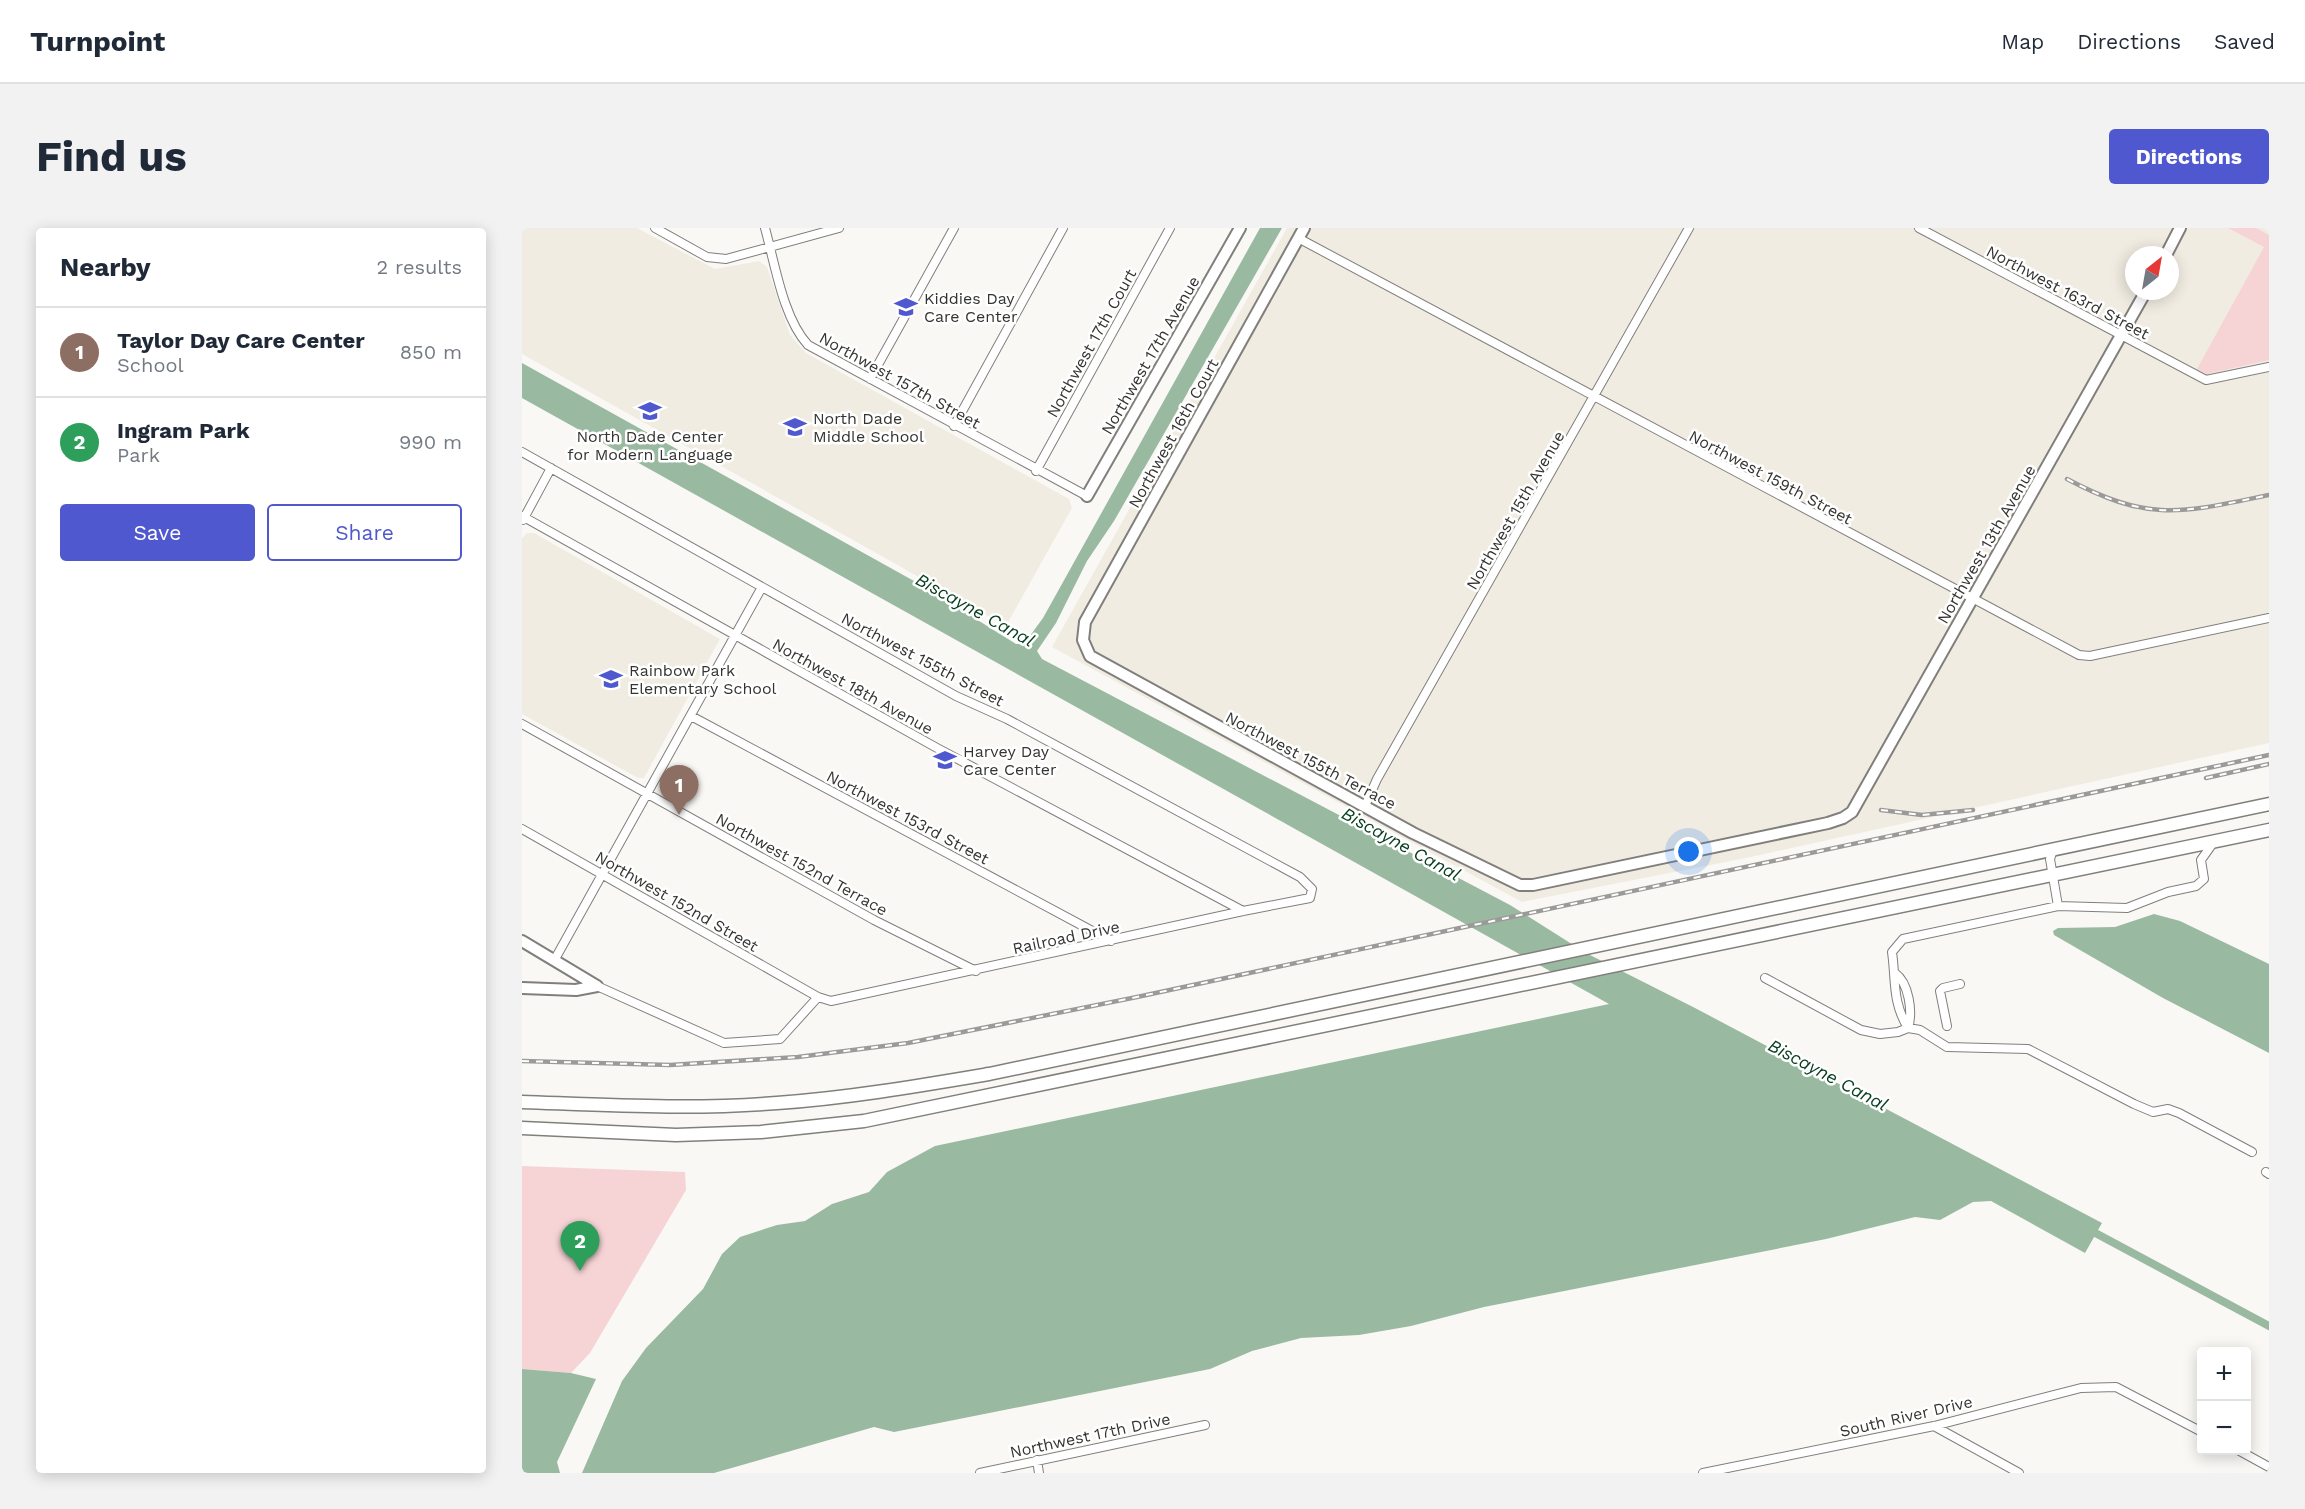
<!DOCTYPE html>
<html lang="en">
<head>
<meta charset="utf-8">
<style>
  body { margin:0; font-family:"Work Sans",sans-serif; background:#f2f2f3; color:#1f2937 }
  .controls { position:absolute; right:18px; bottom:18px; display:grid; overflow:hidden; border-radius:6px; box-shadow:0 3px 15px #0003 }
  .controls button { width:54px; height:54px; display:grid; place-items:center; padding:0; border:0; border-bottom:2px solid #e0e1e3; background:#fff; color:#1f2937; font:30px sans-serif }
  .compass { position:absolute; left:1603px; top:18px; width:54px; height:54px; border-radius:50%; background:#fff; box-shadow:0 3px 15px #0003; rotate:31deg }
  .you { position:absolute; left:1167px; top:624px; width:21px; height:21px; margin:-15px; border:4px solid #fff; border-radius:50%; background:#1a73e8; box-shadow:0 0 0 9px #1a73e833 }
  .badge { display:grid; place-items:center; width:39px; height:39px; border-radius:50%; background:#4f58ce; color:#fff; font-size:20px; font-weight:700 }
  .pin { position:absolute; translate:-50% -50px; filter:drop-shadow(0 2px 3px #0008) }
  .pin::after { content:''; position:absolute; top:32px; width:21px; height:18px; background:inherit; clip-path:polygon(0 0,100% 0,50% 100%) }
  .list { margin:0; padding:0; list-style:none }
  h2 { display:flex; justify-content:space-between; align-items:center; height:78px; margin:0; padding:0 24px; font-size:26px }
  h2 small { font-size:20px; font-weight:400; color:#747a83 }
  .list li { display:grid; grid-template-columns:39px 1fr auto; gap:18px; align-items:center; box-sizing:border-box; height:90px; padding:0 24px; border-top:2px solid #e0e1e3 }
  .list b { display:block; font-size:22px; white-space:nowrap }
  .list p { margin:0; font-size:20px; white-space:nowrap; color:#747a83 }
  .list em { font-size:20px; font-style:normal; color:#747a83 }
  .actions { display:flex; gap:12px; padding:18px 24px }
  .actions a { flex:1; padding:14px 0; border:2px solid #4f58ce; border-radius:6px; text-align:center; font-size:21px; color:#4f58ce }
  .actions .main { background:#4f58ce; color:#fff }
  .map { position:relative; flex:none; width:1747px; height:1245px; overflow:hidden; border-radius:6px }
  header { display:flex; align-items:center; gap:36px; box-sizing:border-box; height:84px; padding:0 30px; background:#fff; border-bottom:2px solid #e0e1e3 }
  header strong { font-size:28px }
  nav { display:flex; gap:33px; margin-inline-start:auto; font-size:21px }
  .intro { display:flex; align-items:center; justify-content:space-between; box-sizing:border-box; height:144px; padding:0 36px }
  h1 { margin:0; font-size:42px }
  .button { padding:15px 27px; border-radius:6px; background:#4f58ce; color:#fff; font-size:21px; font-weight:700 }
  main { display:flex; gap:36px; padding:0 36px }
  aside { flex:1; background:#fff; border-radius:6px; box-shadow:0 3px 15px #0003 }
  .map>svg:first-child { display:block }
  .built { fill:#f1ece2; fill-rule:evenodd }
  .green { fill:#f6d4d5 }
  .water { fill:#99b9a1 }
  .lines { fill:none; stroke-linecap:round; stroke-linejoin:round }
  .canal { stroke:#99b9a1; stroke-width:8 }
  .street-casing { stroke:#807f7c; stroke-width:10 }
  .secondary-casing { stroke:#807f7c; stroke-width:14 }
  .primary-casing { stroke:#807f7c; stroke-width:15 }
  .street { stroke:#fff; stroke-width:8 }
  .secondary { stroke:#fff; stroke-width:10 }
  .primary { stroke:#fff; stroke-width:12 }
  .rail-casing { stroke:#9b9a98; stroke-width:4.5 }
  .rail { stroke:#fff; stroke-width:2; stroke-dasharray:7; stroke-linecap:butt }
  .labels { text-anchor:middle; stroke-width:5; stroke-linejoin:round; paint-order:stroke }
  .street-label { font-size:16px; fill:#343432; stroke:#fff }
  .poi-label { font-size:16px; fill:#343432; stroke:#fff; text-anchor:start }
  .water-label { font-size:18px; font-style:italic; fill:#063d1d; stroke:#fff }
</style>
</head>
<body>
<header>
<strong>Turnpoint</strong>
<nav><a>Map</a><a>Directions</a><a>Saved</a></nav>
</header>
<div class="intro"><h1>Find us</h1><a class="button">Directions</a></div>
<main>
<aside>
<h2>Nearby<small>2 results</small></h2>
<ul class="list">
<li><span class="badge" style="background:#8d6e63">1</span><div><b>Taylor Day Care Center</b><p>School</p></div><em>850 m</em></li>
<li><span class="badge" style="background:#2e9e5b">2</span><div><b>Ingram Park</b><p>Park</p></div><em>990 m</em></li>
</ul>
<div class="actions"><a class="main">Save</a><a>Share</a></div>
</aside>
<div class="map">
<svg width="1747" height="1245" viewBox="0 0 1747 1245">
  <rect width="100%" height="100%" fill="#faf8f5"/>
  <path class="built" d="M 0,0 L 115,0 L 193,41 L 237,33 L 245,39 L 268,107 L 284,125 L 547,271 L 550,280 L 484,398 L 0,126 Z
    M 765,0 L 1747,0 L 1747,515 L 1224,630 L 1000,674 L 530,419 ZM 1612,27 L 1648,27 L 1648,63 L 1612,63 Z
    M 5,305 L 12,305 L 198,411 L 122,550 L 116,550 L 0,486 L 0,310 Z"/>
  <path class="green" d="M 1706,0 L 1734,0 L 1747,7 L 1747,132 L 1685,146 L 1675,141 L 1742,19 Z
    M 0,938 L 163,944 L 164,962 L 68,1125 L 49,1145 L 0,1141 Z"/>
  <path class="water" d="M 738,0 L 760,0 L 592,293 L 565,333 L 534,395 L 515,423 L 520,431 L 988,677 L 1064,725 L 1173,780 L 1580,995 L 1563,1025 L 1469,973 L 1451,974 L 1418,992 L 1393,989 L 1304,1011 L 962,1079 L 889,1098 L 837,1107 L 779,1110 L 730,1123 L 688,1141 L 372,1204 L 352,1199 L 192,1245 L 60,1245 L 100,1153 L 124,1120 L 181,1061 L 200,1026 L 218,1009 L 255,997 L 283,993 L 310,976 L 347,964 L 365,944 L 413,918 L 1087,776 L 0,170 L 0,135 L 401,358 L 494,416 L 502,416 L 521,390 Z
    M 1632,686 L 1658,693 L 1747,736 L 1747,825 L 1641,770 L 1532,707 L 1531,703 L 1536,700 L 1593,699 Z
    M 0,1141 L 49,1145 L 74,1151 L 35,1234 L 38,1245 L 0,1245 Z"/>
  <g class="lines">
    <path class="canal" d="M 1564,1000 L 1747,1098"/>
    <g class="street-casing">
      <path id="street" d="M 133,0 L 185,29 L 204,31 L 317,0
        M 243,0 C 253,36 261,90 286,117 L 565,268
        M 1397,0 L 1684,152 L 1747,139
        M 776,10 L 1557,427 L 1568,428 L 1747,390
        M 348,151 L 432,0
        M 432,198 L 541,0
        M 0,224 L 434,468 L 485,491 L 778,649 L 790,661 L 788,670 L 721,683 L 309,773 L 296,769 L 0,601
        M 514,243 L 648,0
        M 0,288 L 415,520 L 721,683
        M 1,292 L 29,240
        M 169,488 L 589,713
        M 0,496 L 352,692 L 454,743
        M 843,578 L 855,551 L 1167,0
        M 1531,622 L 1528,631 L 1536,678
        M 33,731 L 240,359
        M 1373,745 C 1387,755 1391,784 1386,800
        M 1243,750 L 1339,802 L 1358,806 L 1376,804 L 1386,800 L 1398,802 L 1425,819 L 1506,821 L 1612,876 L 1631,884 L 1646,881 L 1657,885 L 1730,924
        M 75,758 L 202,815 L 258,811 L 296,769
        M 1425,798 L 1418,763 L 1421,760 L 1438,756
        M 1386,800 C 1370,774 1374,752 1370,724 L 1381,711 L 1536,678 L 1605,680 L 1646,664 L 1674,658 L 1682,651 L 1679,632 L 1691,615
        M 1744,944 L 1747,946
        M 1412,1198 L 1497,1245
        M 1716,1222 L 1747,1239
        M 515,1232 L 517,1245
        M 458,1245 L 683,1197
        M 1181,1245 L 1412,1198 L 1559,1160 L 1594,1159 L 1680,1204"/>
    </g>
    <g class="secondary-casing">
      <path id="secondary" d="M 782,0 L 563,394 L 561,412 L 568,428 L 891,605 L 998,657 L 1011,657 L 1306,595 L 1321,590 L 1330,584 L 1624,63
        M 1644,27 L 1658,0
        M 565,268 L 718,0
        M 0,713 L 75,758
        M 0,760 L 54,762 L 75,758"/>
    </g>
    <g class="primary-casing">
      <path id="primary" d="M 0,874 C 85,877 170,882 255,875 C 326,870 396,858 467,846 L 1747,576
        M 0,900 L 154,907 L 239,904 L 342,893 L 1747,602"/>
    </g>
    <use href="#street" class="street"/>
    <use href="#secondary" class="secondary"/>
    <use href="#primary" class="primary"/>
    <g class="rail-casing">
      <path id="rail" d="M 1545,251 C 1628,295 1659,285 1747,267
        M 1684,550 L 1747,536
        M 1359,582 L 1400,587 L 1451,582
        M 0,833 L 148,837 L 276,829 L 386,815 L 615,769 L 1747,527"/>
    </g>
    <use href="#rail" class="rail"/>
  </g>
  <defs>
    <g id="school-bare" transform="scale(1.8)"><path d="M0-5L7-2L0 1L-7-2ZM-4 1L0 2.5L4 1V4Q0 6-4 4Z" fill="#4f58ce" stroke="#fff" stroke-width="2.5" paint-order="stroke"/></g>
  </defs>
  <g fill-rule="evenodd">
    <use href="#school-bare" x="384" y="79"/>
    <use href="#school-bare" x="128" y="183"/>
    <use href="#school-bare" x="273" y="199"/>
    <use href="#school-bare" x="89" y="451"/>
    <use href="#school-bare" x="423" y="532"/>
  </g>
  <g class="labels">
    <g class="street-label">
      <text transform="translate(1546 64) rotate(28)" y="6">Northwest 163rd Street</text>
      <text transform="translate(569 115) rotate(-61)" y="6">Northwest 17th Court</text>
      <text transform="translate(628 127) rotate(-60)" y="6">Northwest 17th Avenue</text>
      <text transform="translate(378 152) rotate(29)" y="6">Northwest 157th Street</text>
      <text transform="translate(651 205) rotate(-61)" y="6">Northwest 16th Court</text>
      <text transform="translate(1249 249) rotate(28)" y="6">Northwest 159th Street</text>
      <text transform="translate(993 282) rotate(-60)" y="6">Northwest 15th Avenue</text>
      <text transform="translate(1464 316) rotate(-60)" y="6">Northwest 13th Avenue</text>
      <text transform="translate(401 431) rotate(28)" y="6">Northwest 155th Street</text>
      <text transform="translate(331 458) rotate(29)" y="6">Northwest 18th Avenue</text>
      <text transform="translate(789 532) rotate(28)" y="6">Northwest 155th Terrace</text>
      <text transform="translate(386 589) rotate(28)" y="6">Northwest 153rd Street</text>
      <text transform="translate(280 636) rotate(29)" y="6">Northwest 152nd Terrace</text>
      <text transform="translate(155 673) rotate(30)" y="6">Northwest 152nd Street</text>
      <text transform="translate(544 709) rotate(-12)" y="6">Railroad Drive</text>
      <text transform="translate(1384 1188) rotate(-13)" y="6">South River Drive</text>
      <text transform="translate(568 1207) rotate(-12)" y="6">Northwest 17th Drive</text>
    </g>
    <g class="poi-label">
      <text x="402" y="76">Kiddies Day<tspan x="402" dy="18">Care Center</tspan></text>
      <text x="291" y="196">North Dade<tspan x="291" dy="18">Middle School</tspan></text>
      <text x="128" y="214" text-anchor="middle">North Dade Center<tspan x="128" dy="18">for Modern Language</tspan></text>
      <text x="107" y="448">Rainbow Park<tspan x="107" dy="18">Elementary School</tspan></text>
      <text x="441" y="529">Harvey Day<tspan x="441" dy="18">Care Center</tspan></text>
    </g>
    <g class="water-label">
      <text transform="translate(453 382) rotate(29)" y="6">Biscayne Canal</text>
      <text transform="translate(879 616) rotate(29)" y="6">Biscayne Canal</text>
      <text transform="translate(1306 847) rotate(28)" y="6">Biscayne Canal</text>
    </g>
  </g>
</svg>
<div class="controls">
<button>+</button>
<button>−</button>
</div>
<svg class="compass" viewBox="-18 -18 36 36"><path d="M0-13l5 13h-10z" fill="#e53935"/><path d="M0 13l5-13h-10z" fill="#747a83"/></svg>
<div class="you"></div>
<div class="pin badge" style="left:157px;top:587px;background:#8d6e63">1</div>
<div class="pin badge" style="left:58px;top:1043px;background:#2e9e5b">2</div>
</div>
</main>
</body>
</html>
